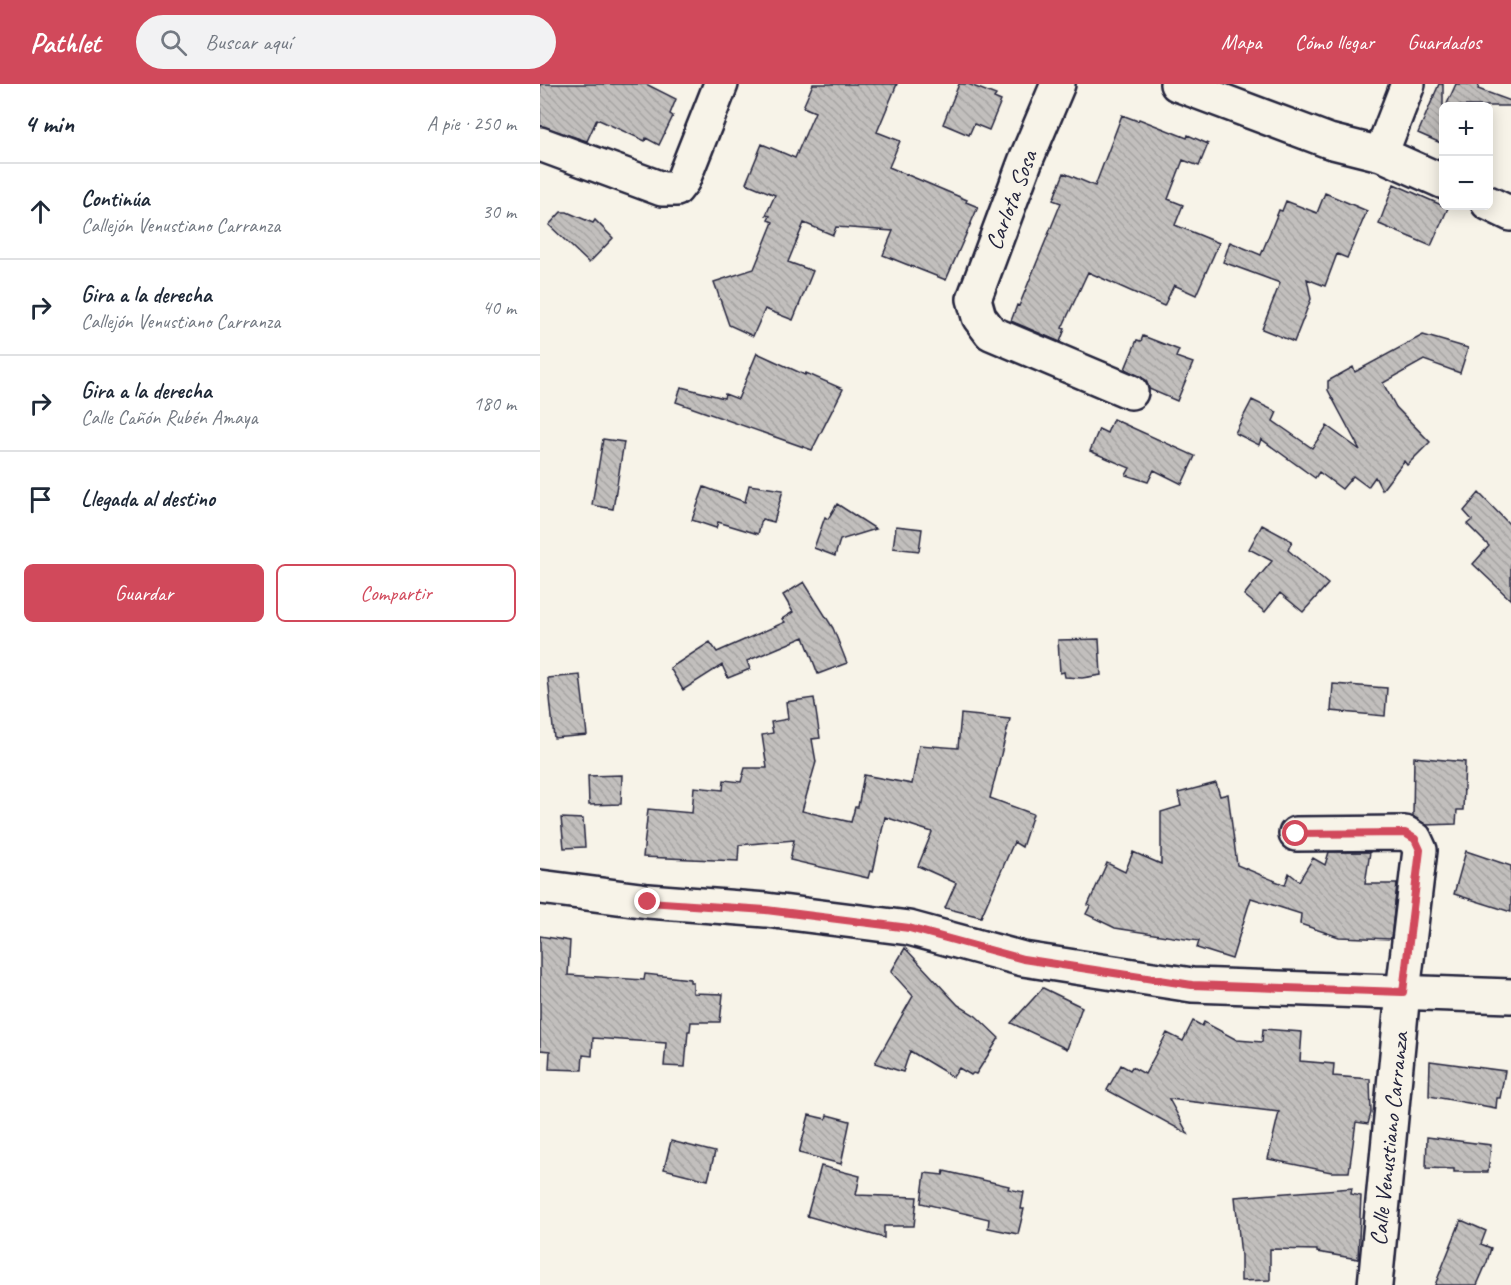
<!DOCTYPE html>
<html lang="es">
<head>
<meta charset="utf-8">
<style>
  body { margin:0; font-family:Caveat,sans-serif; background:#f2f2f3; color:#1f2937 }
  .controls { position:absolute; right:18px; top:18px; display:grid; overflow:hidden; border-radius:9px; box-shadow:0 3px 15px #0003 }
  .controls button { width:54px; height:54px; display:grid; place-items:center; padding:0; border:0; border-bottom:2px solid #e0e1e3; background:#fff; color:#1f2937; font:30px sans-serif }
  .stop { position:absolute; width:18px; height:18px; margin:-14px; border:4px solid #d1495b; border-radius:50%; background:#fff }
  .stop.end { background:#d1495b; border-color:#fff; box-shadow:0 2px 6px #0008 }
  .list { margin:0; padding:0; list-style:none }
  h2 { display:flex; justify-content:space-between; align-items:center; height:78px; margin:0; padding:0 24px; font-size:26px }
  h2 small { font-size:20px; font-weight:400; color:#747a83 }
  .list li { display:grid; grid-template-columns:39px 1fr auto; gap:18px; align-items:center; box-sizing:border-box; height:96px; padding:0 24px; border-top:2px solid #e0e1e3 }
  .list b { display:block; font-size:22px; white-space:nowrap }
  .list p { margin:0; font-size:20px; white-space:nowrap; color:#747a83 }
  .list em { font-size:20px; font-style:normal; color:#747a83 }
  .actions { display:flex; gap:12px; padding:18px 24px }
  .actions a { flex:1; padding:14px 0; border:2px solid #d1495b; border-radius:9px; text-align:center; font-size:21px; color:#d1495b }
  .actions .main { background:#d1495b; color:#fff }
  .icon { flex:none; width:33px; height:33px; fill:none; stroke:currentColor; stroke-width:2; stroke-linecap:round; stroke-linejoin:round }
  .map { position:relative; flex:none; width:971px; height:1201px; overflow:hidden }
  header { display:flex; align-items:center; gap:36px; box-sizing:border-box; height:84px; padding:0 30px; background:#d1495b; color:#fff }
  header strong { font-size:28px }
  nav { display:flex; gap:33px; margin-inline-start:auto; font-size:21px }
  .search { width:420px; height:54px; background:#f2f2f3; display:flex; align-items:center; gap:15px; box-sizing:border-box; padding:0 21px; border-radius:33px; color:#747a83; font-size:22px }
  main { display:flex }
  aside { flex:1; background:#fff }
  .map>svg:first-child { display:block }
  .building { fill:url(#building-back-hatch); stroke:#22223b; stroke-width:1.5 }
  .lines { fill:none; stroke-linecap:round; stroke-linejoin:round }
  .minor-casing { stroke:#22223b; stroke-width:38 }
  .tertiary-casing { stroke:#22223b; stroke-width:38 }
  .minor { stroke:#f7f3e8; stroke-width:33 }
  .tertiary { stroke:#f7f3e8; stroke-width:33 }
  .route { stroke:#d1495b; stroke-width:8 }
  .labels { text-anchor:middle; stroke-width:4.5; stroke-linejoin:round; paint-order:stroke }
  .street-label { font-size:24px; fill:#22223b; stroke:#f7f3e8 }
</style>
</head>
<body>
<header>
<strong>Pathlet</strong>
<div class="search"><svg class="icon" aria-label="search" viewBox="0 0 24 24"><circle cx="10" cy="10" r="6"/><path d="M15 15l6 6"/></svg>Buscar aquí</div>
<nav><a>Mapa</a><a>Cómo llegar</a><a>Guardados</a></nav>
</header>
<main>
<aside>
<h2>4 min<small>A pie · 250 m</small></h2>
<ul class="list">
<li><svg class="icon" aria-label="ahead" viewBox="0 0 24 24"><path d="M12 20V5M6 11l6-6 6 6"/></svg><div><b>Continúa</b><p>Callejón Venustiano Carranza</p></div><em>30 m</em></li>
<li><svg class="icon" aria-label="right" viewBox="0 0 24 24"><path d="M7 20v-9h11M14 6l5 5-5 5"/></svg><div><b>Gira a la derecha</b><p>Callejón Venustiano Carranza</p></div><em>40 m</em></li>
<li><svg class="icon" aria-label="right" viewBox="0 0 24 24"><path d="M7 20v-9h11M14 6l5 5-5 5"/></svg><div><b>Gira a la derecha</b><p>Calle Cañón Rubén Amaya</p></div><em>180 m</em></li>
<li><svg class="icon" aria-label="arrive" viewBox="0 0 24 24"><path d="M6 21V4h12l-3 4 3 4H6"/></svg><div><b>Llegada al destino</b></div></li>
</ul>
<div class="actions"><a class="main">Guardar</a><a>Compartir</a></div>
</aside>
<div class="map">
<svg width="971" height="1201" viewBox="0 0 971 1201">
  <defs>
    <pattern id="building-back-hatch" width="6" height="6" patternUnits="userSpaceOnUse" patternTransform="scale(1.5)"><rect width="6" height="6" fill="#c2bfbd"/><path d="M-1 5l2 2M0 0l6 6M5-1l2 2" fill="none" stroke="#a6a4a3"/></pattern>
  </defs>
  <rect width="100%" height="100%" fill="#f7f3e8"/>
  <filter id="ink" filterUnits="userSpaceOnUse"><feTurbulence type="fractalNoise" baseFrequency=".0167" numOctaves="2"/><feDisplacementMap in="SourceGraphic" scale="12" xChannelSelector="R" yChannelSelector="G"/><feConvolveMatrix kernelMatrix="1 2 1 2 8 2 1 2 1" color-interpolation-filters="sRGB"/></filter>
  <g filter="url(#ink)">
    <path class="building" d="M 0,0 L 106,0 L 136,15 L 130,30 L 133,32 L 119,61 L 106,54 L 105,57 L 57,35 L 47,57 L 0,42 Z
      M 273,0 L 357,0 L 337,48 L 360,57 L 349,83 L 427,116 L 426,118 L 438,123 L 406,196 L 343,171 L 353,147 L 296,143 L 293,151 L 264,139 L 248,178 L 273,187 L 253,236 L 225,225 L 213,252 L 189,241 L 174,198 L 214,185 L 233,138 L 228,136 L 230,132 L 226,131 L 235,111 L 206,99 L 222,60 L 255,74 L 275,28 L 263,23 Z
      M 419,0 L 428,0 L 456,11 L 454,14 L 461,17 L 449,46 L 434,40 L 429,51 L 403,40 Z
      M 899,0 L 903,0 L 903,60 L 878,49 Z
      M 916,0 L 939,0 L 938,5 L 971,17 L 971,22 L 906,22 Z
      M 582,31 L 598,37 L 599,35 L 647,54 L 648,51 L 668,60 L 659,82 L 643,76 L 628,115 L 643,121 L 635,141 L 679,159 L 656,211 L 634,201 L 624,222 L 548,188 L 522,244 L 525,245 L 520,258 L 471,237 L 477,221 L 479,222 L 521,119 L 513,116 L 524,89 L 555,102 Z
      M 854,100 L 908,124 L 891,162 L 839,140 Z
      M 785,109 L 827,127 L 807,174 L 797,170 L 785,202 L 767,195 L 771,215 L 754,258 L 722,245 L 740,199 L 683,178 L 690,158 L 721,171 L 739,126 L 742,127 L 746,117 L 777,129 Z
      M 21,128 L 27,128 L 53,139 L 55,136 L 73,154 L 49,179 L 9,141 Z
      M 883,251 L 928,264 L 920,289 L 884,276 L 843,299 L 856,323 L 890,358 L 867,381 L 864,377 L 842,406 L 835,393 L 828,403 L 813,392 L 802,405 L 779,388 L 775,394 L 721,355 L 719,361 L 695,349 L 712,316 L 737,328 L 733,337 L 772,364 L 787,342 L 820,366 L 788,306 L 788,297 L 813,283 L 815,288 Z
      M 603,252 L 639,266 L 636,273 L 653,279 L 637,317 L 609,305 L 606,296 L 585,285 L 597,256 L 601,257 Z
      M 217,269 L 265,291 L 266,289 L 303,305 L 272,366 L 136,318 L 141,303 L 184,314 L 185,310 L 198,315 Z
      M 573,335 L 655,372 L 642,400 L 614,386 L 608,398 L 586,391 L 590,384 L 550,367 L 559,345 L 567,349 Z
      M 63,355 L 84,358 L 73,425 L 52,421 Z
      M 209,401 L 243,406 L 234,438 L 222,435 L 218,450 L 178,438 L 176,444 L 152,436 L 164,403 L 205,418 Z
      M 939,409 L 969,440 L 971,438 L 971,516 L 933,480 L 949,462 L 927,440 L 932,436 L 924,427 Z
      M 297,420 L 336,445 L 300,456 L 295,472 L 274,464 L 285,433 L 288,435 Z
      M 722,441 L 752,457 L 748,466 L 788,500 L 763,528 L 740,509 L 725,528 L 704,511 L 732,477 L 709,465 Z
      M 356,442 L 382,445 L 379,467 L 353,464 Z
      M 264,498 L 293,544 L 307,579 L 278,590 L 264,553 L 207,577 L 210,585 L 188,594 L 182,581 L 143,606 L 130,584 L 170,558 L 177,568 L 245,538 L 242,535 L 253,528 L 243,511 Z
      M 559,555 L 561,591 L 542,594 L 525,593 L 524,588 L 520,589 L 518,556 Z
      M 40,591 L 47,651 L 14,654 L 8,594 Z
      M 793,600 L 847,604 L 845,632 L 791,627 Z
      M 274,614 L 280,654 L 272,655 L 276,678 L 262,727 L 311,738 L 315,723 L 318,723 L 324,691 L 372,700 L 379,661 L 418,664 L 421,630 L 470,635 L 450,714 L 493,730 L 482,763 L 474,758 L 441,833 L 405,824 L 416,799 L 378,782 L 392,748 L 345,733 L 333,788 L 330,787 L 328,794 L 250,776 L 254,756 L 199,761 L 198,777 L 103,773 L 108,725 L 152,729 L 154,703 L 183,706 L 184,696 L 201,698 L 205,684 L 227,684 L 222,651 L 233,649 L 231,638 L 248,635 L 246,618 Z
      M 874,673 L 925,678 L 923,726 L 917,726 L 916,740 L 886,741 L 873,732 Z
      M 82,691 L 81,720 L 49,721 L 48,692 Z
      M 676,699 L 680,712 L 688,710 L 697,781 L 745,801 L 749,789 L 759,797 L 773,774 L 785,781 L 789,768 L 830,768 L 825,800 L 857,800 L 851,855 L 799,853 L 760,840 L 761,830 L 711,814 L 692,875 L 657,864 L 659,857 L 575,844 L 546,830 L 550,822 L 548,821 L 567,779 L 585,788 L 593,768 L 621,780 L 621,728 L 641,722 L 638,709 Z
      M 21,734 L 43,735 L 45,763 L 24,764 Z
      M 926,767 L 971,782 L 971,828 L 914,810 Z
      M 0,852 L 30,857 L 28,891 L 104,896 L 105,890 L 150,895 L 150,898 L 153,898 L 153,909 L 183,910 L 180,938 L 151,938 L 150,947 L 148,947 L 145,983 L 124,982 L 126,959 L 53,954 L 52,972 L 43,971 L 42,986 L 9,985 L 10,967 L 0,966 Z
      M 365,864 L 418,921 L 436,932 L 459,954 L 436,990 L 433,989 L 431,991 L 419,984 L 413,993 L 370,967 L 363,988 L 335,979 L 373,912 L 351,888 Z
      M 503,904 L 542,923 L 527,965 L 471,939 Z
      M 653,937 L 662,942 L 664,938 L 697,956 L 722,958 L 723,945 L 762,948 L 760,977 L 794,980 L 793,992 L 830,995 L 831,1029 L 828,1040 L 816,1038 L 809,1088 L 791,1088 L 728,1075 L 739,1028 L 629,1015 L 648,1050 L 567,1006 L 581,981 L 590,986 L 592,983 L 605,990 L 627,949 L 643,957 Z
      M 890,977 L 965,987 L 960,1014 L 957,1014 L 956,1024 L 889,1012 Z
      M 269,1031 L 286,1035 L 287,1031 L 310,1037 L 301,1080 L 259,1069 Z
      M 887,1053 L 951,1061 L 948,1088 L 914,1088 L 914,1085 L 886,1084 Z
      M 131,1057 L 175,1068 L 168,1096 L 124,1085 Z
      M 281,1082 L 320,1092 L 316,1111 L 377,1113 L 374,1142 L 344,1142 L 344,1154 L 267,1132 Z
      M 404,1087 L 469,1102 L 468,1105 L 484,1108 L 481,1125 L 484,1125 L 478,1150 L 448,1144 L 449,1135 L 381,1119 L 385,1089 L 403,1091 Z
      M 812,1104 L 811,1110 L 821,1112 L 818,1175 L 777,1168 L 777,1166 L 730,1165 L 730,1196 L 701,1197 L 701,1172 L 695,1113 Z
      M 921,1136 L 946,1147 L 941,1160 L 951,1164 L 947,1178 L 937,1201 L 895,1201 Z"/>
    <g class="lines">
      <g class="minor-casing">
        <path id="minor" d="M 518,0 L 485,78 L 434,215 L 439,233 L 451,249 L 591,308
          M 637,0 L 789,57 L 841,70 L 904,98
          M 0,60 L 122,105 L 136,105 L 143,96 L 181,0
          M 841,70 L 868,0
          M 948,119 L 971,130
          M 756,750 L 865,749 L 875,755 L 880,766 L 863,908 L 835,1201"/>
      </g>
      <g class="tertiary-casing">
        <path id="tertiary" d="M 0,803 L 108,817 L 226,826 L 369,844 L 483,875 L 652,901 L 971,912"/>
      </g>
      <use href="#minor" class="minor"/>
      <use href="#tertiary" class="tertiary"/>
    </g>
  </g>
  <g class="lines" filter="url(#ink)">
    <path class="route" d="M 108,818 L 226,826 L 369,844 L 483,875 L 652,901 L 863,908 L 880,766 L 875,755 L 865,749 L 756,750"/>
  </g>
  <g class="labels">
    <g class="street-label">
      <text transform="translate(471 116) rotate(-69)" y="8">Carlota Sosa</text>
      <text transform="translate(849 1055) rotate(-84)" y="8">Calle Venustiano Carranza</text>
    </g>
  </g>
</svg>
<div class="controls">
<button>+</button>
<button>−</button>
</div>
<div class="stop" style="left:756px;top:750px"></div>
<div class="stop end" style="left:108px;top:818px"></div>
</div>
</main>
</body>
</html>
